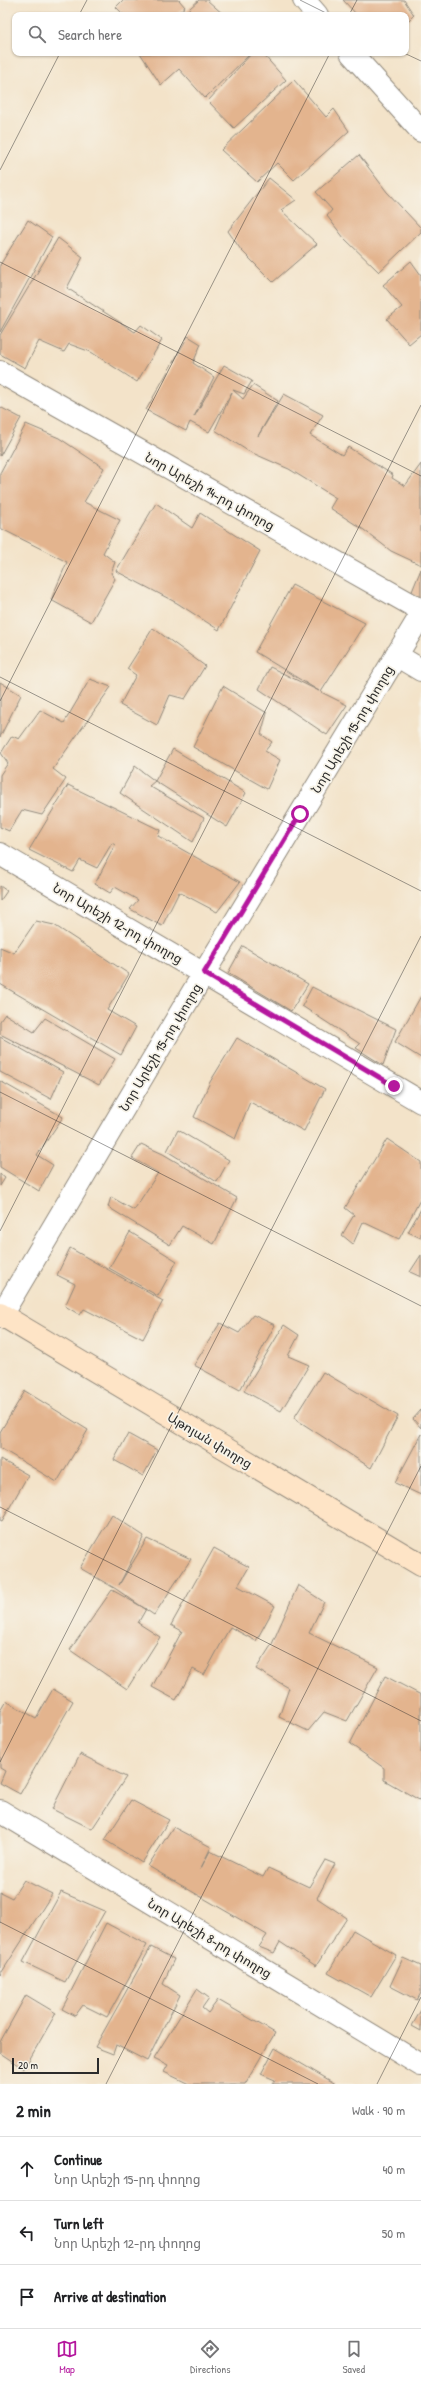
<!DOCTYPE html>
<html lang="en">
<head>
<meta charset="utf-8">
<style>
  body { margin:0; font-family:"Patrick Hand","Noto Sans Armenian",sans-serif; background:#f2f2f2; color:#202124 }
  .scale { position:absolute; left:12px; bottom:10px; width:87px; box-sizing:border-box; padding-left:4px; border:2px solid #2b2b2b; border-top:0; font-size:11px; line-height:14px; white-space:nowrap; color:#2b2b2b; -webkit-text-stroke:3px #f7f3e8; paint-order:stroke }
  .stop { position:absolute; width:12px; height:12px; margin:-9px; border:3px solid #b5179e; border-radius:50%; background:#fff }
  .stop.end { background:#b5179e; border-color:#fff; box-shadow:0 1px 4px #0008 }
  .list { margin:0; padding:0; list-style:none }
  h2 { display:flex; justify-content:space-between; align-items:center; height:52px; margin:0; padding:0 16px; font-size:17px }
  h2 small { font-size:13px; font-weight:400; color:#757577 }
  .list li { display:grid; grid-template-columns:26px 1fr auto; gap:12px; align-items:center; box-sizing:border-box; height:64px; padding:0 16px; border-top:1px solid #e0e0e0 }
  .list b { display:block; font-size:15px; white-space:nowrap }
  .list p { margin:0; font-size:13px; white-space:nowrap; color:#757577 }
  .list em { font-size:13px; font-style:normal; color:#757577 }
  .icon { flex:none; width:22px; height:22px; fill:none; stroke:currentColor; stroke-width:2; stroke-linecap:round; stroke-linejoin:round }
  .map { position:relative; flex:none; width:421px; height:2084px; overflow:hidden }
  .search { position:absolute; background:#fff; box-shadow:0 1px 3px #0004; left:12px; right:12px; top:12px; height:44px; display:flex; align-items:center; gap:10px; box-sizing:border-box; padding:0 14px; border-radius:8px; color:#757577; font-size:15px }
  .sheet { height:244px; background:#fff }
  nav { display:flex; justify-content:space-around; align-items:center; box-sizing:border-box; height:56px; border-top:1px solid #e0e0e0; background:#fff; font-size:11px; color:#757577 }
  nav a { display:grid; justify-items:center; gap:2px }
  nav .on { color:#b5179e }
  .map>svg:first-child { display:block }
  .building { fill:#e3b48e }
  .lines { fill:none; stroke-linecap:round; stroke-linejoin:round }
  .minor-casing { stroke:#8f877a; stroke-width:24 }
  .tertiary-casing { stroke:#8f877a; stroke-width:24 }
  .secondary-casing { stroke:#8f877a; stroke-width:24 }
  .minor { stroke:#fff; stroke-width:22 }
  .tertiary { stroke:#fff; stroke-width:22 }
  .secondary { stroke:#fee4c6; stroke-width:22 }
  .route { stroke:#b5179e; stroke-width:5 }
  .ticks { fill:none; stroke:#2b2b2b; stroke-width:1; stroke-opacity:0.45 }
  .labels { text-anchor:middle; stroke-width:3.5; stroke-linejoin:round; paint-order:stroke }
  .street-label { font-size:13px; fill:#2b2b2b; stroke:#f7f3e8 }
</style>
</head>
<body>
<div class="map">
<svg width="421" height="2084" viewBox="0 0 421 2084">
  <rect width="100%" height="100%" fill="#f7f3e8"/>
  <filter id="ink" filterUnits="userSpaceOnUse"><feTurbulence type="fractalNoise" baseFrequency=".025" numOctaves="2"/><feDisplacementMap in="SourceGraphic" scale="8" xChannelSelector="R" yChannelSelector="G"/><feConvolveMatrix kernelMatrix="1 2 1 2 8 2 1 2 1" color-interpolation-filters="sRGB"/></filter>
  <filter id="wash" filterUnits="userSpaceOnUse"><feTurbulence type="fractalNoise" baseFrequency=".012" numOctaves="4" result="noise"/><feDisplacementMap in="SourceGraphic" scale="16" xChannelSelector="R" yChannelSelector="G"/><feGaussianBlur stdDeviation="0.9" result="paint"/><feColorMatrix in="noise" values="0 0 0 0 0 0 0 0 0 0 0 0 0 0 0 0 0 1.4 0 .05"/><feComposite in="paint" operator="in"/></filter>
  <g filter="url(#wash)">
    <rect width="100%" height="100%" fill="#f3e3c9"/>
    <g id="blocks">
      <path class="building" d="M 123,0 L 179,0 L 185,7 L 175,15 L 124,15 L 116,7 Z
        M 199,0 L 207,0 L 224,15 L 182,15 Z
        M 343,0 L 404,0 L 414,15 L 406,23 L 406,15 L 357,15 Z
        M 140,53 L 251,53 L 205,98 L 179,69 L 161,85 Z
        M 252,53 L 262,53 L 286,80 L 234,128 L 208,101 Z
        M 294,80 L 326,117 L 334,109 L 349,131 L 294,180 L 277,163 L 257,182 L 221,150 Z
        M 359,155 L 387,192 L 421,228 L 421,232 L 379,272 L 344,238 L 327,216 L 332,210 L 316,192 Z
        M 269,178 L 296,200 L 281,210 L 317,244 L 273,282 L 241,250 L 228,231 Z
        M 28,220 L 52,237 L 0,332 L 0,265 Z
        M 58,238 L 83,257 L 67,288 L 135,332 L 141,325 L 162,340 L 137,382 L 91,352 L 69,344 L 64,352 L 39,341 L 25,368 L 0,354 L 0,335 Z
        M 411,261 L 421,275 L 421,334 L 409,344 L 387,319 L 402,307 L 383,285 Z
        M 188,336 L 201,344 L 193,363 L 214,377 L 194,417 L 224,365 L 252,381 L 244,394 L 233,390 L 243,399 L 253,385 L 278,401 L 258,436 L 284,394 L 323,415 L 310,435 L 342,455 L 348,447 L 393,475 L 392,478 L 405,486 L 421,464 L 421,565 L 391,551 L 364,530 L 330,508 L 336,498 L 289,469 L 248,451 L 215,430 L 232,392 L 209,432 L 190,422 L 186,431 L 146,410 Z
        M 0,407 L 21,418 L 0,456 Z
        M 26,424 L 59,438 L 104,468 L 84,502 L 120,520 L 103,553 L 115,562 L 111,573 L 115,579 L 91,622 L 51,600 L 67,562 L 0,528 L 0,473 Z
        M 156,503 L 192,528 L 200,513 L 260,551 L 219,630 L 177,603 L 116,571 Z
        M 421,569 L 421,598 L 411,594 Z
        M 292,585 L 365,623 L 321,692 L 347,705 L 327,735 L 259,689 L 270,667 L 319,691 L 255,652 Z
        M 153,628 L 205,666 L 185,699 L 170,695 L 157,725 L 120,705 L 136,675 L 127,669 Z
        M 90,679 L 111,687 L 53,769 L 66,779 L 42,815 L 22,810 L 9,831 L 0,827 L 0,775 L 8,763 L 1,753 L 12,736 L 19,739 L 40,710 L 64,723 Z
        M 0,682 L 21,695 L 0,737 Z
        M 223,686 L 267,713 L 261,734 L 272,742 L 265,751 L 280,760 L 267,789 L 193,747 Z
        M 173,749 L 246,793 L 227,827 L 155,781 Z
        M 135,766 L 155,781 L 149,786 L 204,818 L 193,842 L 120,793 Z
        M 68,785 L 160,830 L 158,836 L 240,882 L 217,912 L 179,892 L 162,926 L 130,909 L 138,900 L 115,887 L 110,893 L 95,884 L 115,845 L 112,843 L 97,868 L 80,860 L 73,872 L 29,850 Z
        M 0,886 L 7,891 L 0,901 Z
        M 36,921 L 54,925 L 129,974 L 107,1010 L 136,1027 L 121,1055 L 0,984 L 0,947 L 14,953 Z
        M 243,946 L 308,984 L 291,1011 L 228,973 Z
        M 312,987 L 396,1029 L 383,1065 L 356,1048 L 360,1044 L 302,1006 Z
        M 421,996 L 421,1058 L 395,1042 Z
        M 5,1014 L 34,1032 L 45,1018 L 115,1059 L 99,1085 L 0,1034 L 0,1021 Z
        M 0,1037 L 63,1072 L 51,1099 L 0,1072 Z
        M 237,1038 L 325,1089 L 304,1131 L 250,1102 L 235,1139 L 194,1117 L 210,1082 Z
        M 0,1081 L 63,1117 L 37,1155 L 53,1165 L 39,1191 L 0,1167 Z
        M 178,1130 L 229,1160 L 217,1182 L 167,1151 Z
        M 387,1139 L 421,1162 L 421,1198 L 399,1239 L 363,1222 L 353,1244 L 342,1235 L 354,1215 L 345,1208 Z
        M 141,1144 L 163,1154 L 237,1198 L 214,1244 L 182,1226 L 170,1245 L 108,1207 L 111,1197 L 134,1210 L 158,1173 L 132,1158 Z
        M 0,1174 L 5,1178 L 0,1186 Z
        M 421,1209 L 421,1238 L 408,1232 Z
        M 130,1232 L 177,1261 L 158,1296 L 109,1268 Z
        M 70,1248 L 163,1301 L 143,1339 L 84,1309 L 80,1315 L 65,1306 L 75,1284 L 57,1275 Z
        M 421,1255 L 421,1277 L 410,1272 Z
        M 253,1315 L 275,1325 L 240,1390 L 194,1365 L 220,1323 L 239,1333 Z
        M 284,1325 L 299,1335 L 288,1356 L 309,1365 L 281,1411 L 244,1391 Z
        M 323,1372 L 398,1416 L 371,1468 L 294,1418 Z
        M 25,1391 L 88,1430 L 57,1482 L 0,1448 L 0,1432 Z
        M 421,1410 L 421,1428 L 413,1419 Z
        M 128,1434 L 157,1450 L 143,1476 L 114,1460 Z
        M 421,1434 L 421,1495 L 395,1483 Z
        M 0,1459 L 28,1475 L 2,1521 L 0,1520 Z
        M 112,1515 L 144,1536 L 119,1585 L 147,1539 L 191,1559 L 154,1615 L 116,1589 L 80,1568 Z
        M 214,1548 L 249,1567 L 238,1586 L 275,1606 L 256,1641 L 230,1627 L 204,1675 L 193,1669 L 176,1700 L 152,1687 L 182,1631 L 171,1625 Z
        M 298,1585 L 324,1602 L 309,1633 L 378,1667 L 347,1721 L 324,1712 L 308,1731 L 279,1717 L 289,1688 L 256,1669 L 272,1644 Z
        M 112,1590 L 146,1609 L 138,1623 L 160,1637 L 127,1689 L 70,1650 Z
        M 385,1676 L 421,1695 L 421,1801 L 384,1780 L 384,1768 L 350,1744 Z
        M 53,1689 L 73,1701 L 20,1794 L 0,1783 L 5,1771 L 0,1768 L 0,1711 L 6,1701 L 36,1718 Z
        M 80,1754 L 126,1777 L 92,1829 L 52,1809 Z
        M 131,1800 L 169,1820 L 142,1863 L 105,1840 Z
        M 173,1827 L 211,1847 L 200,1870 L 210,1851 L 263,1877 L 268,1868 L 309,1887 L 325,1860 L 335,1864 L 317,1898 L 347,1918 L 316,1966 L 280,1942 L 274,1953 L 259,1947 L 267,1935 L 148,1866 Z
        M 24,1880 L 52,1894 L 0,1975 L 0,1892 L 12,1898 Z
        M 61,1892 L 105,1911 L 65,1982 L 23,1962 Z
        M 106,1923 L 147,1945 L 107,2017 L 83,2005 L 75,2016 L 62,2009 Z
        M 353,1930 L 396,1955 L 371,1997 L 328,1973 Z
        M 151,1947 L 174,1959 L 163,1984 L 180,1995 L 147,2061 L 116,2045 L 113,2054 L 95,2047 Z
        M 403,1958 L 421,1966 L 421,1993 L 417,2000 L 390,1986 Z
        M 197,1989 L 209,1998 L 202,2008 L 208,2013 L 218,2000 L 275,2033 L 245,2084 L 189,2084 L 164,2072 L 168,2065 L 154,2058 Z
        M 26,1995 L 56,2013 L 24,2069 L 0,2053 L 0,2042 Z
        M 421,2010 L 421,2031 L 412,2026 Z
        M 275,2048 L 317,2073 L 336,2084 L 273,2084 L 275,2080 L 261,2074 Z"/>
    </g>
  </g>
  <g filter="url(#ink)">
    <use href="#blocks" fill-opacity="0" stroke="#8f877a" stroke-width="1"/>
    <g class="lines">
      <g class="minor-casing">
        <path id="minor" d="M 0,372 L 421,610
          M 396,655 L 421,670
          M 0,854 L 421,1102
          M 0,1317 L 204,973 L 421,615
          M 0,1811 L 421,2065"/>
      </g>
      <g class="tertiary-casing">
        <path id="tertiary" d="M 304,0 L 317,15
          M 351,53 L 421,131"/>
      </g>
      <g class="secondary-casing">
        <path id="secondary" d="M 0,1314 L 421,1565"/>
      </g>
      <use href="#minor" class="minor"/>
      <use href="#tertiary" class="tertiary"/>
      <use href="#secondary" class="secondary"/>
    </g>
  </g>
  <g class="lines" filter="url(#ink)">
    <path class="route" d="M 300,814 L 204,973 L 394,1086"/>
  </g>
  <path class="ticks" d="M 300,0 L 330,15M 79,15 L 87,0M 349,15 L 357,0M 404,53 L 421,61M 0,170 L 60,53M 0,262 L 421,476M 0,677 L 421,891M 0,701 L 330,53M 0,1092 L 421,1306M 0,1231 L 421,405M 0,1507 L 421,1721M 0,1762 L 421,936M 0,1922 L 318,2084M 106,2084 L 421,1466M 377,2084 L 421,1997"/>
  <g class="labels">
    <g class="street-label">
      <text transform="translate(210 491) rotate(29)" y="5">Նոր Արեշի 14-րդ փողոց</text>
      <text transform="translate(352 729) rotate(-59)" y="5">Նոր Արեշի 15-րդ փողոց</text>
      <text transform="translate(118 923) rotate(30)" y="5">Նոր Արեշի 12-րդ փողոց</text>
      <text transform="translate(160 1047) rotate(-59)" y="5">Նոր Արեշի 15-րդ փողոց</text>
      <text transform="translate(210 1440) rotate(31)" y="5">Աթոյան փողոց</text>
      <text transform="translate(210 1938) rotate(31)" y="5">Նոր Արեշի 8-րդ փողոց</text>
    </g>
  </g>
</svg>
<div class="scale">20 m</div>
<div class="stop" style="left:300px;top:814px"></div>
<div class="stop end" style="left:394px;top:1086px"></div>
<div class="search"><svg class="icon" aria-label="search" viewBox="0 0 24 24"><circle cx="10" cy="10" r="6"/><path d="M15 15l6 6"/></svg>Search here</div>
</div>
<section class="sheet">
<h2>2 min<small>Walk · 90 m</small></h2>
<ul class="list">
<li><svg class="icon" aria-label="ahead" viewBox="0 0 24 24"><path d="M12 20V5M6 11l6-6 6 6"/></svg><div><b>Continue</b><p>Նոր Արեշի 15-րդ փողոց</p></div><em>40 m</em></li>
<li><svg class="icon" aria-label="left" viewBox="0 0 24 24"><path d="M17 20v-9H6M10 6l-5 5 5 5"/></svg><div><b>Turn left</b><p>Նոր Արեշի 12-րդ փողոց</p></div><em>50 m</em></li>
<li><svg class="icon" aria-label="arrive" viewBox="0 0 24 24"><path d="M6 21V4h12l-3 4 3 4H6"/></svg><div><b>Arrive at destination</b></div></li>
</ul>
</section>
<nav>
<a class="on"><svg class="icon" aria-label="map" viewBox="0 0 24 24"><path d="M3 6l6-2 6 2 6-2v14l-6 2-6-2-6 2zM9 4v14M15 6v14"/></svg>Map</a>
<a><svg class="icon" aria-label="directions" viewBox="0 0 24 24"><path d="M12 3l9 9-9 9-9-9zM9 14v-3h6M13 9l2 2-2 2"/></svg>Directions</a>
<a><svg class="icon" aria-label="saved" viewBox="0 0 24 24"><path d="M7 4h10v16l-5-4-5 4z"/></svg>Saved</a>
</nav>
</body>
</html>
